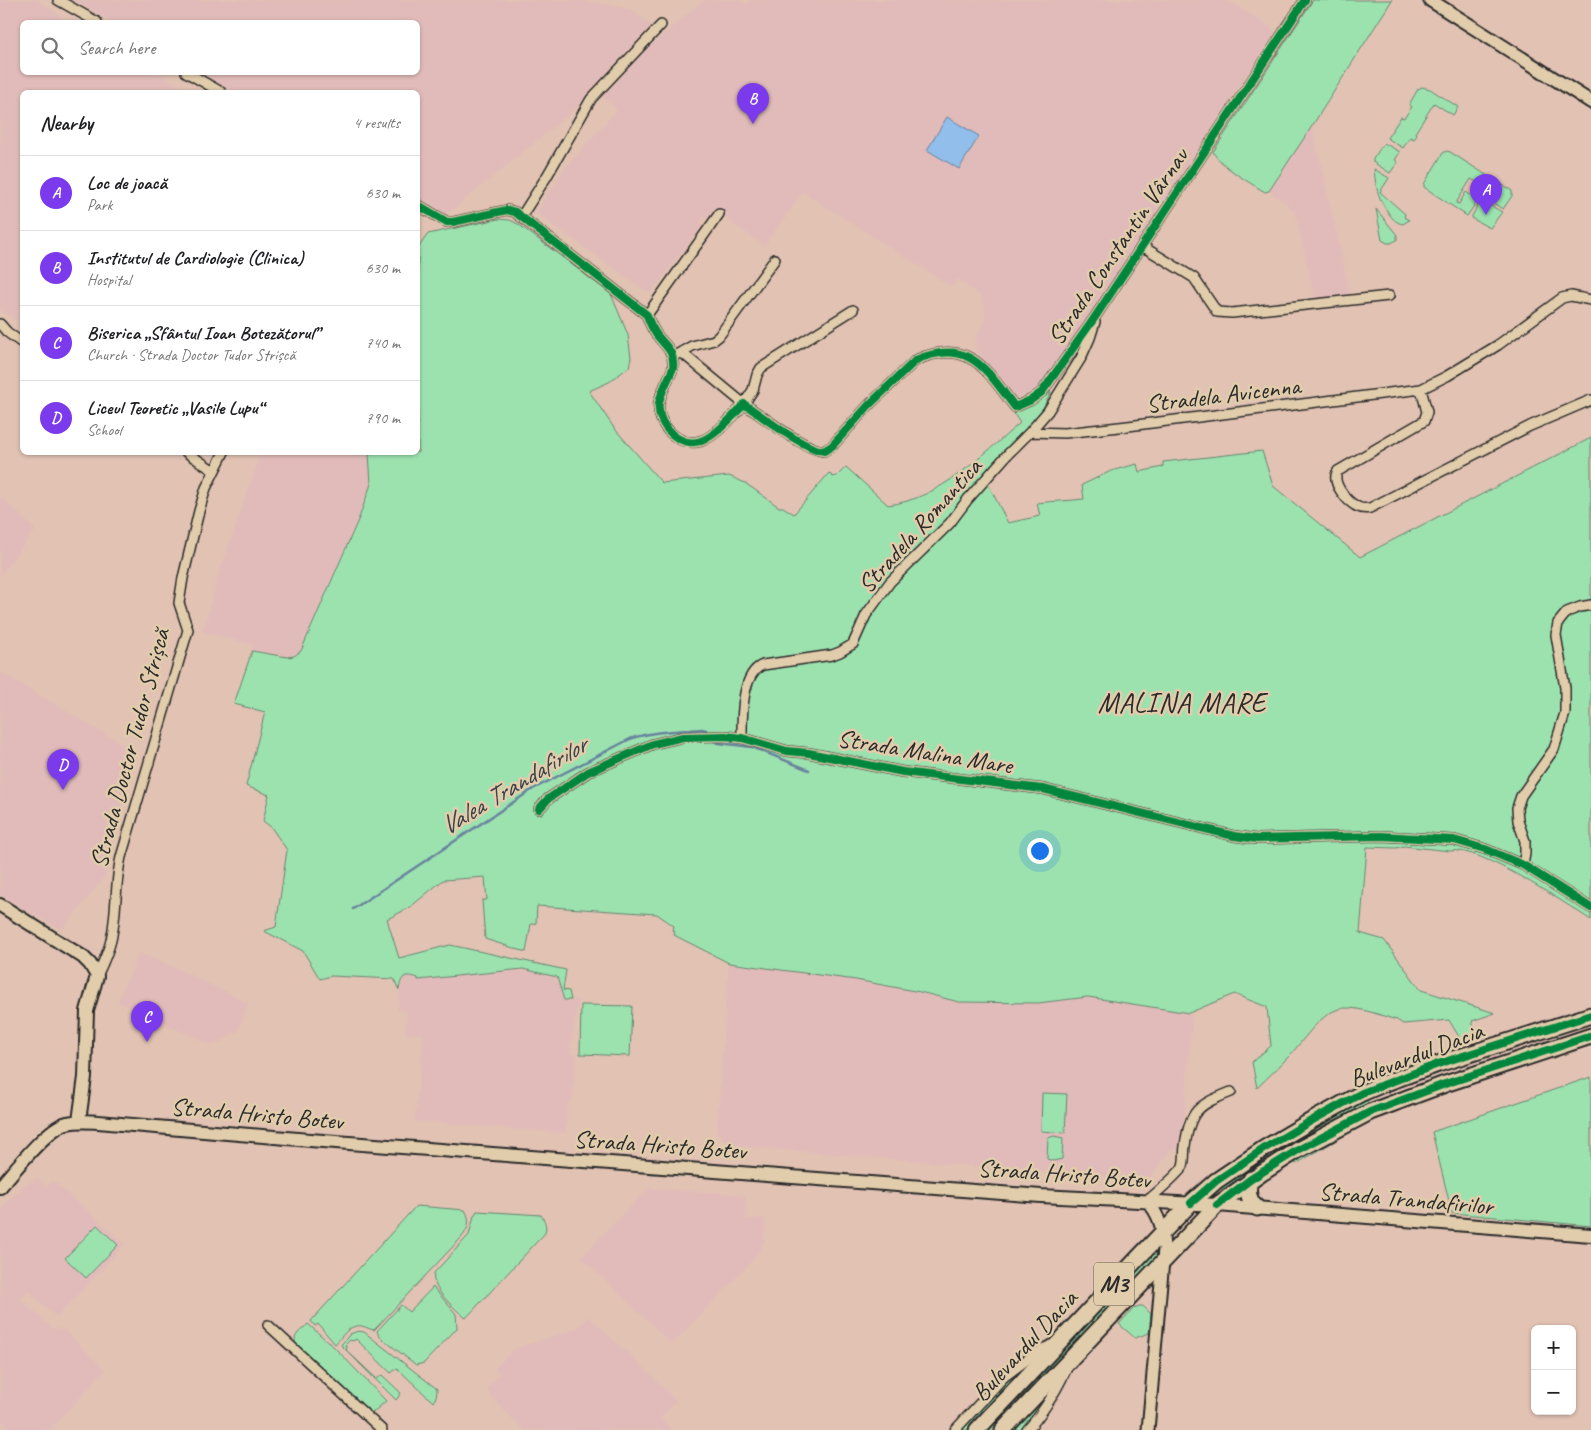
<!DOCTYPE html>
<html lang="en">
<head>
<meta charset="utf-8">
<style>
  body { margin:0; font-family:Caveat,sans-serif; background:#f2f2f2; color:#202124 }
  .controls { position:absolute; right:15px; bottom:15px; display:grid; overflow:hidden; border-radius:8px; box-shadow:0 1px 4px #0004 }
  .controls button { width:45px; height:45px; display:grid; place-items:center; padding:0; border:0; border-bottom:1px solid #e0e0e0; background:#fff; color:#202124; font:25px sans-serif }
  .you { position:absolute; left:1039px; top:850px; width:18px; height:18px; margin:-12px; border:4px solid #fff; border-radius:50%; background:#1a73e8; box-shadow:0 0 0 8px #1a73e833 }
  .badge { display:grid; place-items:center; width:32px; height:32px; border-radius:50%; background:#7c3aed; color:#fff; font-size:16px; font-weight:700 }
  .pin { position:absolute; translate:-50% -41px; filter:drop-shadow(0 1px 2px #0008) }
  .pin::after { content:''; position:absolute; top:26px; width:18px; height:15px; background:inherit; clip-path:polygon(0 0,100% 0,50% 100%) }
  .list { margin:0; padding:0; list-style:none }
  h2 { display:flex; justify-content:space-between; align-items:center; height:65px; margin:0; padding:0 20px; font-size:21px }
  h2 small { font-size:16px; font-weight:400; color:#757577 }
  .list li { display:grid; grid-template-columns:32px 1fr auto; gap:15px; align-items:center; box-sizing:border-box; height:75px; padding:0 20px; border-top:1px solid #e0e0e0 }
  .list b { display:block; font-size:19px; white-space:nowrap }
  .list p { margin:0; font-size:16px; white-space:nowrap; color:#757577 }
  .list em { font-size:16px; font-style:normal; color:#757577 }
  .icon { flex:none; width:28px; height:28px; fill:none; stroke:currentColor; stroke-width:2; stroke-linecap:round; stroke-linejoin:round }
  .map { position:relative; flex:none; width:1591px; height:1430px; overflow:hidden }
  .search { position:absolute; background:#fff; box-shadow:0 1px 4px #0004; left:20px; top:20px; width:400px; height:55px; display:flex; align-items:center; gap:12px; box-sizing:border-box; padding:0 18px; border-radius:8px; color:#757577; font-size:19px }
  .panel { position:absolute; background:#fff; box-shadow:0 1px 4px #0004; left:20px; top:90px; width:400px; height:365px; border-radius:8px }
  .map>svg:first-child { display:block }
  .built { fill:#e1bbb9 }
  .green { fill:#9ce2af; stroke:#64866d }
  .water { fill:#91beeb; stroke:#68839e }
  .lines { fill:none; stroke-linecap:round; stroke-linejoin:round }
  .stream { stroke:#68839e; stroke-width:2.5 }
  .minor-casing { stroke:#2b2b2b; stroke-width:12 }
  .tertiary-casing { stroke:#2b2b2b; stroke-width:15 }
  .secondary-casing { stroke:#2b2b2b; stroke-width:16 }
  .trunk-casing { stroke:#2b2b2b; stroke-width:19 }
  .minor { stroke:#e1ccab; stroke-width:9 }
  .tertiary { stroke:#e1ccab; stroke-width:11 }
  .secondary { stroke:#e1ccab; stroke-width:12 }
  .trunk { stroke:#e1ccab; stroke-width:15 }
  .cycleway-casing { stroke:#e1ccab; stroke-width:11 }
  .cycleway { stroke:#00873e; stroke-width:8 }
  .labels { text-anchor:middle; stroke-width:5; stroke-linejoin:round; paint-order:stroke }
  .shield { fill:#e1ccab; stroke:#625b51; stroke-width:1 }
  .shield-label { font-size:24px; font-weight:bold; fill:#2b2b2b }
  .street-label { font-size:25px; fill:#2b2b2b; stroke:#e1ccab }
  .water-label { font-size:26px; font-style:italic; fill:#3a4148; stroke:#e1ccab }
  .quarter-label { font-size:28px; letter-spacing:1px; fill:#2b2b2b; stroke:#e1ccab }
</style>
</head>
<body>
<div class="map">
<svg width="1591" height="1430" viewBox="0 0 1591 1430">
  <rect width="100%" height="100%" fill="#e1c2b3"/>
  <filter id="ink" filterUnits="userSpaceOnUse"><feTurbulence type="fractalNoise" baseFrequency=".02" numOctaves="2"/><feDisplacementMap in="SourceGraphic" scale="10" xChannelSelector="R" yChannelSelector="G"/><feConvolveMatrix kernelMatrix="1 2 1 2 8 2 1 2 1" color-interpolation-filters="sRGB"/></filter>
  <g filter="url(#ink)">
    <path class="built" d="M 0,0 L 37,0 L 69,22 L 22,22 L 22,72 L 157,73 L 177,84 L 187,92 L 22,92 L 22,323 L 0,310 Z
      M 72,0 L 575,0 L 612,5 L 631,10 L 650,25 L 650,27 L 588,93 L 579,106 L 447,214 L 418,197 L 418,92 L 235,92 L 199,73 L 418,72 L 418,22 L 112,22 Z
      M 704,0 L 737,0 L 746,4 L 751,0 L 1227,0 L 1270,27 L 1274,33 L 1271,39 L 1047,377 L 1037,389 L 1021,397 L 1016,397 L 1012,394 L 977,352 L 975,346 L 976,338 L 984,321 L 985,315 L 985,308 L 980,295 L 957,279 L 952,287 L 803,192 L 764,246 L 715,210 L 708,219 L 704,216 L 700,222 L 703,225 L 651,292 L 646,291 L 536,213 L 566,167 L 617,110 L 597,91 Z
      M 1313,0 L 1392,0 L 1312,126 L 1351,297 L 1315,299 L 1295,212 L 1286,203 L 1269,191 L 1265,192 L 1238,175 L 1217,157 L 1213,152 Z
      M 261,453 L 369,453 L 371,484 L 359,518 L 301,651 L 294,656 L 287,657 L 252,651 L 253,645 L 202,631 L 207,619 L 215,586 Z
      M 0,496 L 35,530 L 0,576 Z
      M 0,672 L 136,752 L 104,878 L 61,930 L 0,896 Z
      M 139,953 L 180,970 L 248,1003 L 238,1031 L 213,1046 L 118,1002 Z
      M 731,962 L 856,980 L 920,992 L 959,1002 L 1038,1003 L 1088,997 L 1189,1013 L 1192,1015 L 1182,1147 L 1170,1150 L 1148,1181 L 728,1145 L 717,1131 L 729,963 Z
      M 523,969 L 557,977 L 564,1000 L 579,1000 L 569,1054 L 577,1055 L 572,1100 L 568,1103 L 565,1133 L 415,1121 L 424,1034 L 410,1034 L 405,1032 L 407,1012 L 398,1010 L 401,981 L 404,977 L 410,975 L 418,978 L 418,980 Z
      M 38,1178 L 47,1187 L 53,1181 L 125,1244 L 57,1317 L 28,1291 L 20,1299 L 52,1328 L 65,1330 L 105,1370 L 50,1430 L 11,1430 L 0,1420 L 0,1210 L 24,1186 Z
      M 649,1188 L 745,1195 L 746,1219 L 765,1218 L 764,1242 L 753,1260 L 672,1344 L 581,1257 Z
      M 589,1317 L 648,1372 L 676,1401 L 660,1418 L 672,1430 L 524,1430 L 491,1397 L 488,1389 L 491,1384 L 500,1374 L 495,1368 L 514,1349 L 576,1329 Z"/>
    <path class="green" d="M 1313,0 L 1392,0 L 1312,126 L 1269,191 L 1265,192 C 1250,183 1222,167 1213,152 Z
      M 1422,87 L 1430,89 L 1458,107 L 1453,115 L 1434,103 L 1415,133 L 1417,135 L 1414,139 L 1410,137 L 1403,148 L 1387,138 L 1401,117 L 1404,118 L 1412,107 L 1409,105 L 1418,89 Z
      M 1384,143 L 1400,152 L 1395,160 L 1398,162 L 1390,173 L 1373,162 L 1373,159 Z
      M 1447,151 L 1450,152 L 1491,178 L 1480,195 L 1477,193 L 1482,185 L 1471,179 L 1456,203 L 1459,204 L 1466,192 L 1478,200 L 1467,216 L 1424,187 L 1424,184 L 1443,153 Z
      M 1374,169 L 1389,178 L 1380,192 L 1405,214 L 1404,217 L 1409,220 L 1403,224 C 1397,223 1394,220 1390,215 C 1378,199 1376,188 1374,169 Z
      M 1494,179 L 1512,191 L 1512,196 L 1503,209 L 1483,197 Z
      M 1481,200 L 1502,212 L 1490,228 L 1471,218 Z
      M 1376,209 L 1397,235 L 1397,240 L 1391,243 L 1387,243 L 1382,240 Z
      M 498,219 L 510,220 L 518,224 L 611,294 L 628,335 L 631,358 L 629,367 L 609,382 L 589,391 L 614,428 L 662,483 L 729,476 L 745,483 L 779,507 L 783,507 L 794,514 L 829,473 L 833,477 L 837,476 L 846,467 L 888,505 C 940,499 982,455 1020,423 L 1014,414 L 1051,392 L 1041,412 L 984,476 L 1008,523 L 1040,516 L 1037,503 C 1053,501 1068,501 1084,499 L 1082,485 L 1111,471 L 1137,464 L 1139,472 L 1163,467 L 1163,462 L 1262,451 L 1273,486 L 1360,557 L 1591,438 L 1591,920 C 1565,903 1478,845 1450,851 L 1404,846 L 1396,848 L 1367,847 L 1360,933 L 1384,940 L 1421,990 L 1495,1013 L 1472,1021 L 1476,1035 L 1461,1040 L 1449,1020 L 1403,1024 L 1397,1020 C 1382,1016 1360,1007 1344,1008 C 1322,1010 1304,1040 1290,1055 C 1280,1066 1268,1077 1257,1088 L 1252,1062 L 1271,1046 L 1267,1007 L 1234,994 L 1189,1013 L 1088,997 L 1038,1003 L 959,1002 L 920,992 L 856,980 L 729,963 L 674,935 L 675,932 L 673,930 L 674,926 L 657,914 L 537,906 L 536,923 L 531,924 L 526,952 L 485,939 L 482,900 L 487,900 L 485,877 L 443,880 L 409,908 L 387,919 L 399,958 L 450,945 L 566,970 L 563,990 L 569,991 L 571,1000 L 564,1000 L 557,977 L 523,969 L 418,980 L 418,978 C 404,973 401,977 399,990 L 394,979 L 331,976 L 320,979 L 303,951 L 264,931 L 276,927 L 287,850 L 271,827 L 263,821 L 269,795 L 246,786 L 265,712 L 234,704 L 252,651 L 287,657 L 294,656 L 301,651 L 359,518 L 371,484 L 369,453 L 418,452 L 418,248 L 428,234 Z
      M 581,1005 L 632,1006 L 630,1056 L 580,1054 Z
      M 1591,1077 L 1591,1226 L 1452,1213 L 1432,1132 Z
      M 1042,1093 L 1067,1094 L 1065,1133 L 1041,1131 Z
      M 1368,1100 L 1367,1102 L 1369,1103 L 1330,1122 L 1286,1148 L 1223,1189 L 1221,1189 L 1221,1187 C 1269,1156 1317,1126 1368,1100 Z
      M 1054,1136 L 1063,1138 L 1062,1159 L 1053,1161 L 1047,1159 L 1048,1138 Z
      M 1332,1139 L 1335,1141 L 1296,1164 L 1295,1163 L 1296,1160 Z
      M 416,1206 L 465,1210 C 471,1220 469,1229 461,1238 L 374,1330 C 369,1329 366,1327 362,1326 C 349,1324 343,1336 335,1344 L 318,1324 L 315,1326 L 311,1321 Z
      M 477,1211 L 541,1215 C 545,1221 547,1226 545,1233 L 466,1318 C 455,1309 430,1288 434,1273 L 469,1235 L 474,1216 Z
      M 97,1225 L 118,1245 L 86,1278 L 65,1258 Z
      M 1154,1252 L 1156,1252 L 1158,1255 L 994,1430 L 987,1430 Z
      M 433,1287 L 456,1314 L 457,1328 L 424,1363 L 416,1365 L 379,1336 L 377,1331 L 401,1305 L 409,1312 Z
      M 1139,1306 L 1143,1306 L 1151,1314 L 1149,1333 L 1135,1338 L 1119,1324 L 1134,1308 Z
      M 308,1324 L 334,1347 L 386,1401 L 371,1414 L 296,1344 C 292,1335 302,1330 308,1324 Z
      M 358,1331 L 364,1332 L 437,1389 C 437,1394 436,1398 433,1402 L 397,1368 L 391,1373 L 356,1339 L 353,1341 L 350,1340 L 345,1345 L 347,1348 L 346,1350 L 377,1379 L 382,1375 L 401,1393 L 396,1400 L 341,1345 L 350,1334 Z
      M 1035,1360 L 969,1430 L 961,1430 L 1007,1382 Z
      M 1052,1388 L 1054,1389 L 1032,1418 L 1020,1430 L 1012,1430 Z"/>
    <path class="water" d="M 947,117 L 979,136 L 959,169 L 927,150 Z"/>
    <g class="lines">
      <path class="stream" d="M 711,740 L 719,743 L 752,747 L 809,770
        M 353,909 L 533,789 L 630,739 C 653,731 678,731 702,729 L 706,730"/>
      <g class="minor-casing">
        <path id="minor" d="M 58,0 L 97,22
          M 186,72 L 221,92
          M 418,205 L 447,222 L 453,222 L 507,210 L 515,212 L 647,315 C 649,322 652,328 656,334 C 665,346 675,351 673,368 C 669,379 661,391 659,403 C 656,425 679,448 701,441 C 714,437 735,415 744,404 C 764,417 803,449 824,451 L 832,446 L 869,405 L 916,360 C 970,337 986,370 1015,407 L 1031,400 L 1042,392 L 1093,320 L 1305,0
          M 521,217 L 547,176 L 591,99 L 661,25
          M 1142,246 L 1194,278 L 1217,312 L 1232,313 L 1389,296
          M 647,315 L 719,214
          M 0,324 L 7,332 L 22,343
          M 681,352 L 744,404 L 753,390 L 757,375 L 761,368 L 853,310
          M 678,354 L 692,346 L 714,340 L 719,336 L 775,259
          M 1421,389 L 1427,412 L 1424,421 L 1338,471 C 1330,482 1347,502 1358,507 C 1362,509 1365,509 1370,508 L 1530,426 L 1591,400
          M 1030,432 L 1065,433 L 1128,426 L 1421,389 L 1447,376 L 1498,345 L 1562,298 L 1571,296 L 1591,300
          M 186,452 L 214,471
          M 742,738 C 742,718 741,673 763,665 L 832,655 L 840,652 L 853,644 L 866,615 L 890,582 L 950,523 L 968,499 L 1007,455 L 1030,432 L 1048,411 L 1081,358 L 1090,338 L 1095,322
          M 539,809 L 548,799 L 588,772 L 653,744 L 683,737 L 725,736 L 742,738 L 787,751 L 809,753 L 903,772 L 1043,789 L 1234,836 L 1257,839 L 1381,836 L 1454,840 L 1485,849 L 1523,865 L 1591,908
          M 1523,865 L 1525,854 L 1525,841 L 1518,821 L 1517,808 L 1521,796 L 1554,749 L 1565,713 L 1565,688 L 1556,635 L 1558,623 L 1567,612 L 1580,607 L 1591,605
          M 97,976 C 103,963 110,949 112,935 C 117,909 115,883 121,857 L 188,630 L 179,603 L 183,578 L 199,511 L 206,488 L 224,452
          M 1147,1201 C 1154,1195 1180,1173 1183,1166 C 1185,1160 1184,1152 1185,1146 C 1190,1110 1198,1105 1231,1092
          M 268,1325 L 382,1430
          M 955,1430 L 1004,1377 L 1032,1356 L 1051,1345
          M 1027,1430 C 1043,1413 1056,1391 1066,1370"/>
      </g>
      <g class="tertiary-casing">
        <path id="tertiary" d="M 1147,1201 C 1160,1215 1163,1230 1164,1249 L 1148,1430"/>
      </g>
      <g class="secondary-casing">
        <path id="secondary" d="M 1430,0 L 1591,102
          M 0,905 L 83,957 L 90,964 L 97,976 L 87,1011 L 85,1077 L 79,1121
          M 0,1187 C 14,1171 47,1128 67,1123 C 84,1119 104,1123 121,1124 L 310,1140 L 636,1165 L 1041,1196 L 1217,1205 L 1591,1235"/>
      </g>
      <g class="trunk-casing">
        <path id="trunk" d="M 1251,1179 C 1246,1190 1248,1200 1257,1208
          M 977,1430 L 1137,1259 L 1191,1203 L 1216,1181 L 1265,1148 L 1311,1121 L 1362,1093 L 1383,1084 L 1438,1064 L 1591,1015
          M 1003,1430 L 1217,1205 L 1262,1173 L 1298,1150 L 1370,1112 L 1445,1084 L 1591,1036"/>
      </g>
      <use href="#minor" class="minor"/>
      <use href="#tertiary" class="tertiary"/>
      <use href="#secondary" class="secondary"/>
      <use href="#trunk" class="trunk"/>
      <g class="cycleway-casing">
        <path id="cycleway" d="M 418,205 L 447,222 L 453,222 L 507,210 L 515,212 L 647,315 C 649,322 652,328 656,334 C 665,346 675,351 673,368 C 669,379 661,391 659,403 C 656,425 679,448 701,441 C 714,437 735,415 744,404 C 764,417 803,449 824,451 L 832,446 L 869,405 L 916,360 C 970,337 986,370 1015,407 L 1031,400 L 1042,392 L 1093,320 L 1305,0
          M 539,809 L 548,799 L 588,772 L 653,744 L 683,737 L 725,736 L 742,738 L 787,751 L 809,753 L 903,772 L 1043,789 L 1234,836 L 1257,839 L 1381,836 L 1454,840 L 1485,849 L 1523,865 L 1591,908
          M 1191,1203 L 1216,1181 L 1265,1148 L 1311,1121 L 1362,1093 L 1438,1064 L 1591,1015
          M 1217,1205 L 1251,1179 L 1298,1150 L 1370,1112 L 1445,1084 L 1591,1036"/>
      </g>
      <use href="#cycleway" class="cycleway"/>
    </g>
  </g>
  <g class="labels">
    <rect class="shield" x="1094" y="1262.5" width="40" height="43" rx="4"/>
    <g class="shield-label">
      <text x="1114" y="1292">M3</text>
    </g>
    <g class="street-label">
      <text transform="translate(1117 246) rotate(-56)" y="9">Strada Constantin Vârnav</text>
      <text transform="translate(1223 394) rotate(-7)" y="9">Stradela Avicenna</text>
      <text transform="translate(919 525) rotate(-48)" y="9">Stradela Romantica</text>
      <text transform="translate(129 748) rotate(-75)" y="9">Strada Doctor Tudor Strișcă</text>
      <text transform="translate(925 751) rotate(9)" y="9">Strada Malina Mare</text>
      <text transform="translate(1416 1054) rotate(-21)" y="9">Bulevardul Dacia</text>
      <text transform="translate(257 1113) rotate(5)" y="9">Strada Hristo Botev</text>
      <text transform="translate(660 1144) rotate(4)" y="9">Strada Hristo Botev</text>
      <text transform="translate(1064 1173) rotate(4)" y="9">Strada Hristo Botev</text>
      <text transform="translate(1406 1198) rotate(5)" y="9">Strada Trandafirilor</text>
      <text transform="translate(1024 1345) rotate(-47)" y="9">Bulevardul Dacia</text>
    </g>
    <g class="water-label">
      <text transform="translate(513 785) rotate(-31)" y="9">Valea Trandafirilor</text>
    </g>
    <g class="quarter-label">
      <text x="1182" y="712">MALINA MARE</text>
    </g>
  </g>
</svg>
<div class="controls">
<button>+</button>
<button>−</button>
</div>
<div class="you"></div>
<div class="pin badge" style="left:1486px;top:215px">A</div>
<div class="pin badge" style="left:753px;top:124px">B</div>
<div class="pin badge" style="left:147px;top:1042px">C</div>
<div class="pin badge" style="left:63px;top:790px">D</div>
<div class="search"><svg class="icon" aria-label="search" viewBox="0 0 24 24"><circle cx="10" cy="10" r="6"/><path d="M15 15l6 6"/></svg>Search here</div>
<section class="panel">
<h2>Nearby<small>4 results</small></h2>
<ul class="list">
<li><span class="badge">A</span><div><b>Loc de joacă</b><p>Park</p></div><em>630 m</em></li>
<li><span class="badge">B</span><div><b>Institutul de Cardiologie (Clinica)</b><p>Hospital</p></div><em>630 m</em></li>
<li><span class="badge">C</span><div><b>Biserica „Sfântul Ioan Botezătorul”</b><p>Church · Strada Doctor Tudor Strișcă</p></div><em>740 m</em></li>
<li><span class="badge">D</span><div><b>Liceul Teoretic „Vasile Lupu“</b><p>School</p></div><em>790 m</em></li>
</ul>
</section>
</div>
</body>
</html>
